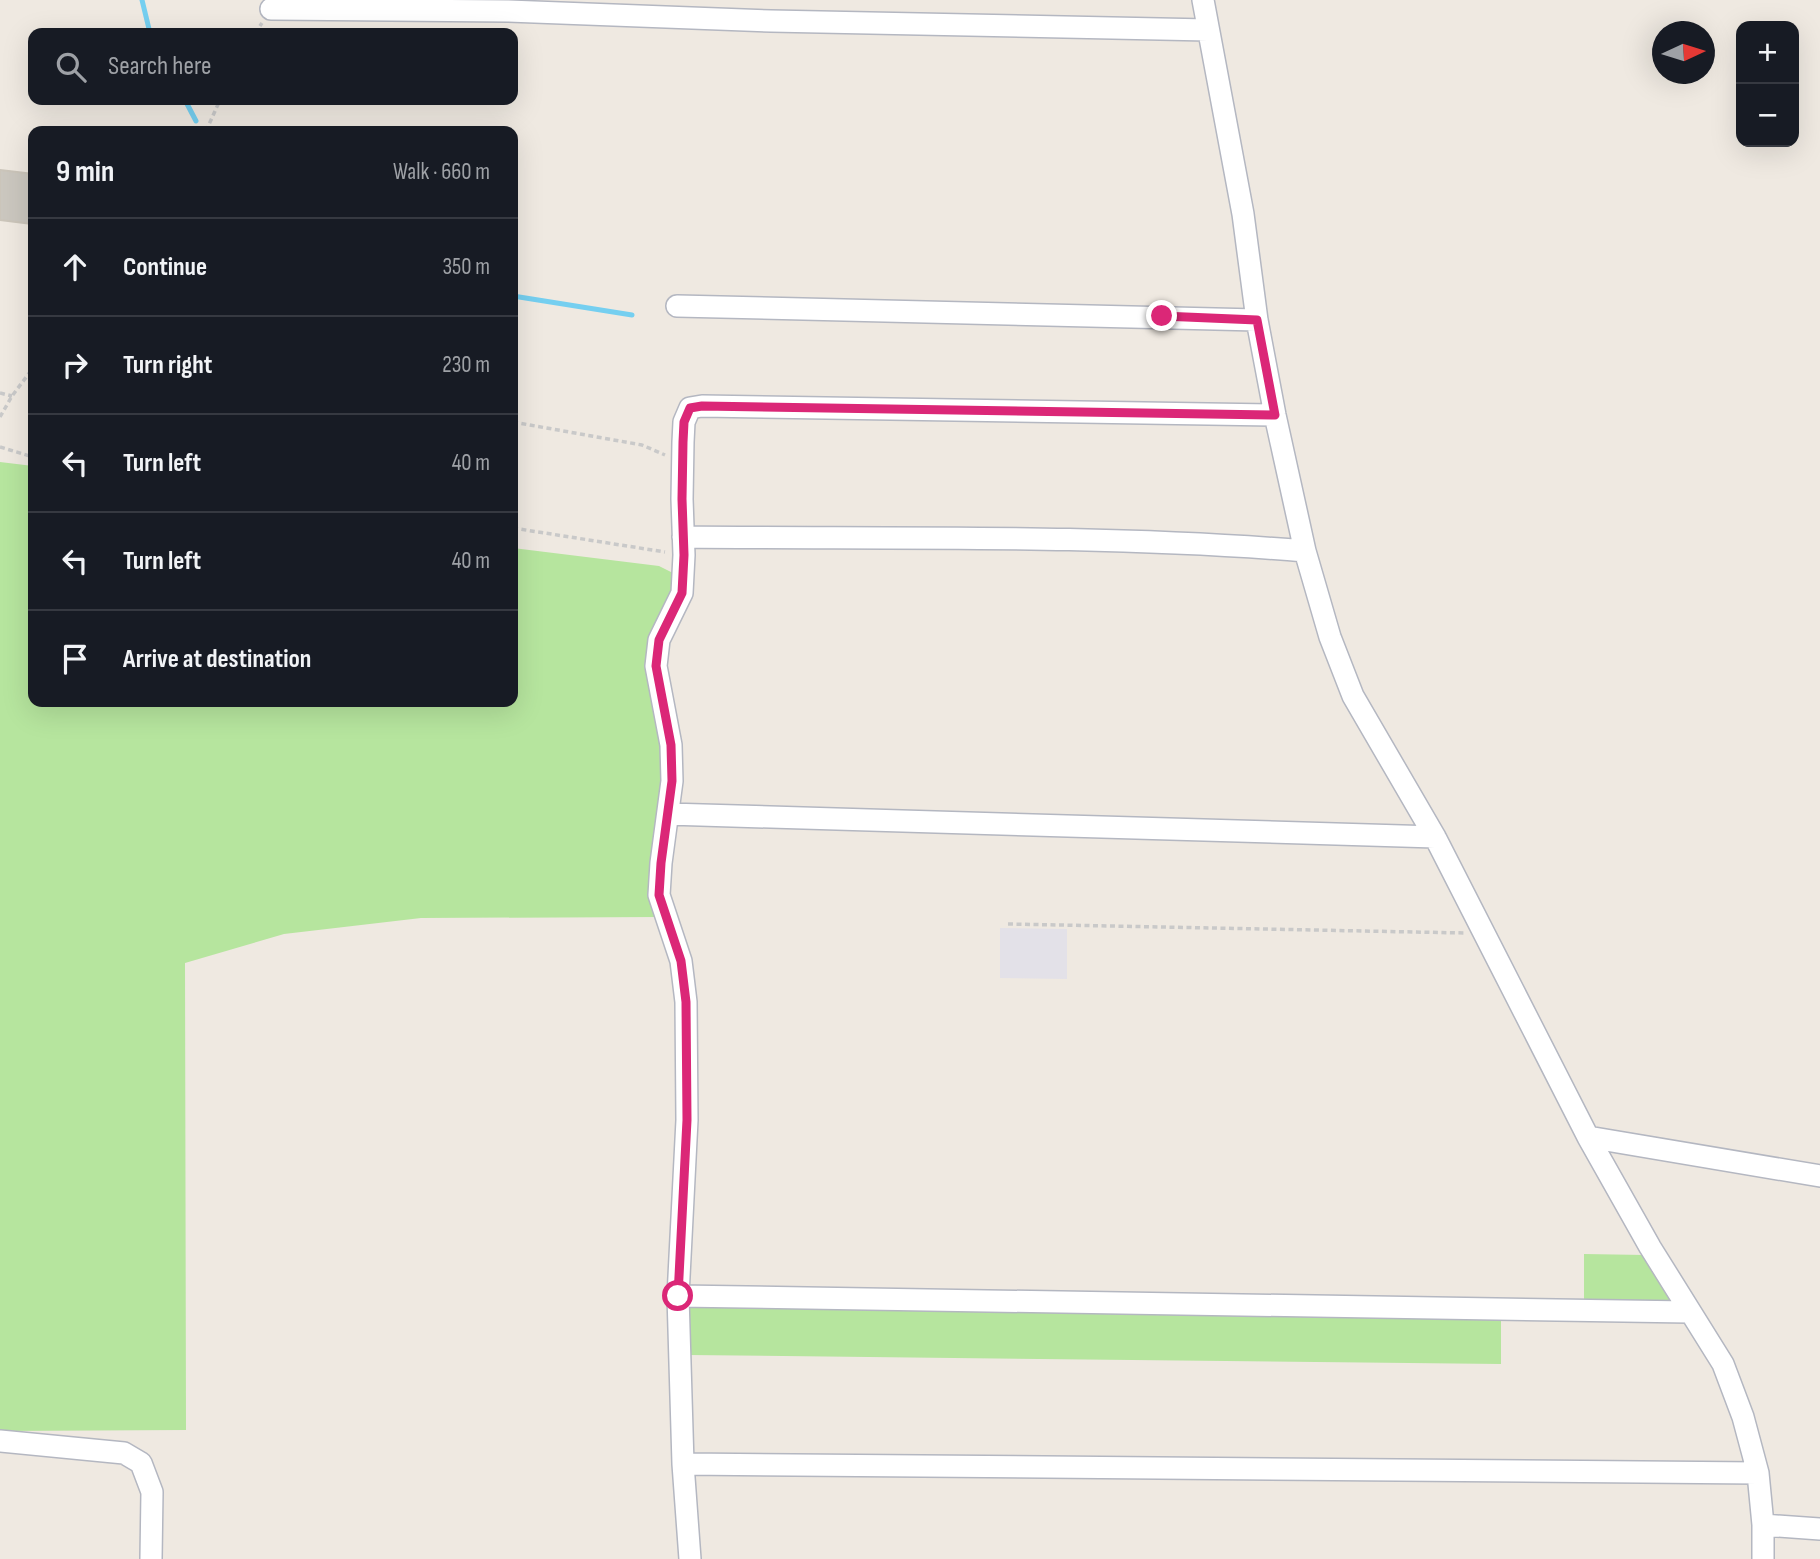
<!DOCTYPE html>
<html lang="en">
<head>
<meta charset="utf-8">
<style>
  body { margin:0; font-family:"Sofia Sans Condensed",sans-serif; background:#242831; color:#f1f3f6 }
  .controls { position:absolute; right:21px; top:21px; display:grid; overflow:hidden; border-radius:14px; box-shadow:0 7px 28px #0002 }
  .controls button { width:63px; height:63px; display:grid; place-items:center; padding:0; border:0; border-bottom:2px solid #363941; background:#171b24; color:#f1f3f6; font:35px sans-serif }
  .compass { position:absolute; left:1652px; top:21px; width:63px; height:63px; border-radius:50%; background:#171b24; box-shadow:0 7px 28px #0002; rotate:86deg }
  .stop { position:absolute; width:21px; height:21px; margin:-16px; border:5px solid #db2777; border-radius:50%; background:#fff }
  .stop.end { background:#db2777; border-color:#fff; box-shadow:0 2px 7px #0008 }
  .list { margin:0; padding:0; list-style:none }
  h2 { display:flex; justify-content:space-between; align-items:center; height:91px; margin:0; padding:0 28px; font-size:30px }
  h2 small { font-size:23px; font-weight:400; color:#9ea1a6 }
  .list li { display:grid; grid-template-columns:46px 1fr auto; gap:21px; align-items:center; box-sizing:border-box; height:98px; padding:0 28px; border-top:2px solid #363941 }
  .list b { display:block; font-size:26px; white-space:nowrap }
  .list em { font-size:23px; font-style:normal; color:#9ea1a6 }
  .icon { flex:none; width:38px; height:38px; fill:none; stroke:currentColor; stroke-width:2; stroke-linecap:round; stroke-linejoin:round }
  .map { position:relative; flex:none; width:1820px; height:1559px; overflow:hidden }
  .search { position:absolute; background:#171b24; box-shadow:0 7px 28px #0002; left:28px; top:28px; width:490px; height:77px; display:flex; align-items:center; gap:18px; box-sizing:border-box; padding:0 24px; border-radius:14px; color:#9ea1a6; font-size:26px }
  .panel { position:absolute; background:#171b24; box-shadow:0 7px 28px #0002; left:28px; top:126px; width:490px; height:581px; border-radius:14px }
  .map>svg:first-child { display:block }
  .industrial { fill:#e3e1e8 }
  .green { fill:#b6e59e }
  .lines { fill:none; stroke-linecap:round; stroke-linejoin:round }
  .stream { stroke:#75cff0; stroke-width:5 }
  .building { fill:#cbc7bf; stroke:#cbc5ba; stroke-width:2 }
  .minor-casing { stroke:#b4b7c1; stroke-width:24 }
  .path { stroke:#c9c9c9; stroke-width:3.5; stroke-dasharray:5 3.5; stroke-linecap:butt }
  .minor { stroke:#fff; stroke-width:21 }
  .route { stroke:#db2777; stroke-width:9 }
</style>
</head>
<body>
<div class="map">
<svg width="1820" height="1559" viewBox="0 0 1820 1559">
  <rect width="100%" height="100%" fill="#efe9e1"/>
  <path class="industrial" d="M 1000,928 L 1067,929 L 1067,979 L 1000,978 Z"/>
  <path class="green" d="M 0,462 L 33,466 L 33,702 L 513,702 L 513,548 L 659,566 L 671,572 L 676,579 L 661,626 L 664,783 L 649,873 L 651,896 L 658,917 L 421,918 L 284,934 L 185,963 L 186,1430 L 0,1431 Z
    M 1584,1254 L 1645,1255 L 1670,1295 L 1670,1305 L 1584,1303 Z
    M 686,1303 L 1501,1317 L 1501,1364 L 688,1355 Z"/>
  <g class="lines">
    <path class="stream" d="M 142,0 L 150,33
      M 185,100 L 196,121
      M 513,296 L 632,315"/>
  </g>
  <path class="building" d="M 0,170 L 33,174 L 33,224 L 0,220 Z"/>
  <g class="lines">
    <g class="minor-casing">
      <path id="minor" d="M 1203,0 L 1243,214 L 1257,320 L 1275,415 L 1305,551 L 1330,637 L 1353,696 L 1435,837 L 1588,1137 L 1650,1247 L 1723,1364 L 1743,1417 L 1758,1473 L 1763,1525 L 1763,1559
        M 271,9 L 508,11 L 771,21 L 1208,30
        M 677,306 L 1257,320
        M 683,537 C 890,539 1098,534 1305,551
        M 668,814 L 1435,837
        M 1588,1137 L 1820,1176
        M 678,1296 L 1689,1312
        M 0,1441 L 124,1453 L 141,1463 L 152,1492 L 151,1559
        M 683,1464 L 1758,1473
        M 1763,1525 L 1820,1529
        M 690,1559 L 683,1464 L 678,1296 L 687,1120 L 686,1002 L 681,961 L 659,895 L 661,863 L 672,781 L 671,745 L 656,666 L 659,640 L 682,593 L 684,555 L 682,499 L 683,442 L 684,422 L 690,408 L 702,406 L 1275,415"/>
    </g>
    <path class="path" d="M 255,33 L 262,23
      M 206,131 L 220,100
      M 0,393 L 12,396
      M 0,417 L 12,396 L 33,368
      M 513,422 L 642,445 L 665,455
      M 0,447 L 33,457
      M 513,528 L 665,552
      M 1008,924 L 1465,933"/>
    <use href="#minor" class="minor"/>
  </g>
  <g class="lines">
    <path class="route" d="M 678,1296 L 687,1120 L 686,1002 L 681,961 L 659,895 L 661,863 L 672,781 L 671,745 L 656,666 L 659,640 L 682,593 L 684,555 L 682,499 L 683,442 L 684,422 L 690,408 L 702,406 L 1275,415 L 1257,320 L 1162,316"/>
  </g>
</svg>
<div class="controls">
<button>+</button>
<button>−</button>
</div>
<svg class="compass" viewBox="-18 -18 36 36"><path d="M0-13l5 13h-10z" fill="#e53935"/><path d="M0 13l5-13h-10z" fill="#9ea1a6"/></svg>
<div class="stop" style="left:678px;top:1296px"></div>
<div class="stop end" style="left:1162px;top:316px"></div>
<div class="search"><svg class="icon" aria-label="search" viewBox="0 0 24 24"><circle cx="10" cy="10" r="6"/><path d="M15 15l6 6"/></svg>Search here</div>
<section class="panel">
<h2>9 min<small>Walk · 660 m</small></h2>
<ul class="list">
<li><svg class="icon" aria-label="ahead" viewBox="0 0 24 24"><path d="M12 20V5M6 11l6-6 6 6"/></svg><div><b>Continue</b></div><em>350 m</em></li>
<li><svg class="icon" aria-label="right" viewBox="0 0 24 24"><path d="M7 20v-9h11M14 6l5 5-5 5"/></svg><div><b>Turn right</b></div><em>230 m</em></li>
<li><svg class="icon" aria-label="left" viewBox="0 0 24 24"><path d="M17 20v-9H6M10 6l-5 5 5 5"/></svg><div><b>Turn left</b></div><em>40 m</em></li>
<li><svg class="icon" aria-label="left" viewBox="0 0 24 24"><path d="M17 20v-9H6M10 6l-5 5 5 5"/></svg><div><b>Turn left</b></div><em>40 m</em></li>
<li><svg class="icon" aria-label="arrive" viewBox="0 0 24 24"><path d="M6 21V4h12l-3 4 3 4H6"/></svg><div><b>Arrive at destination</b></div></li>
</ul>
</section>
</div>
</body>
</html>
